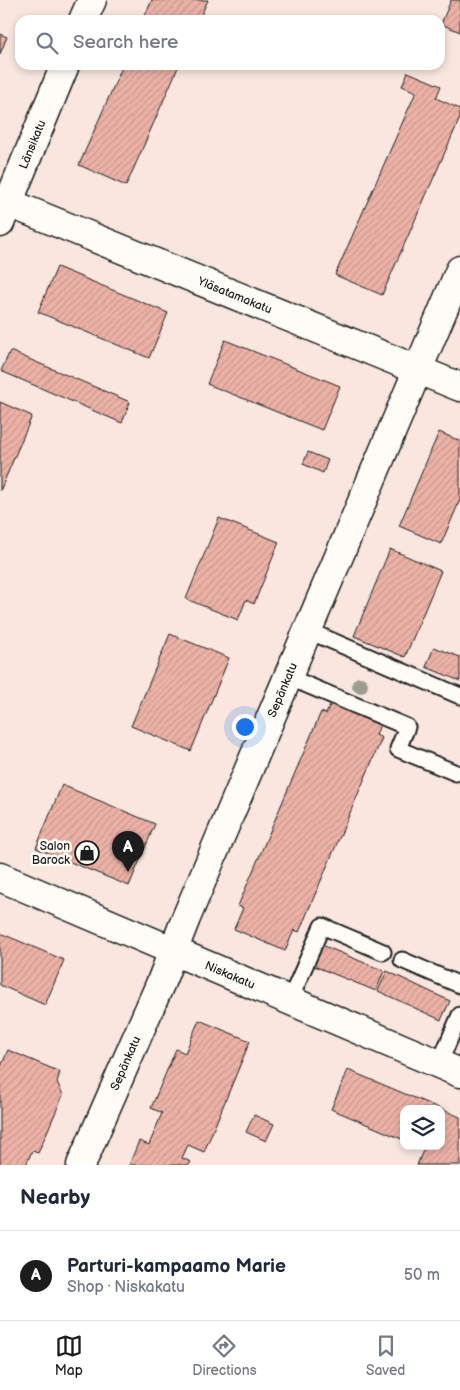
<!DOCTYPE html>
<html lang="en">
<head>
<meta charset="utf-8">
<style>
  body { margin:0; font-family:"Balsamiq Sans",sans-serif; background:#f6f6f7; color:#1f2937 }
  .controls { position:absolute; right:15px; bottom:15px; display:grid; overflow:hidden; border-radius:10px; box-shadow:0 2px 8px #0003 }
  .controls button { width:45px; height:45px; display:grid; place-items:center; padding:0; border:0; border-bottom:1px solid #e0e1e3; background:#fff; color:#1f2937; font:25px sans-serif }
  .you { position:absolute; left:244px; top:726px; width:18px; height:18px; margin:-12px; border:4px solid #fff; border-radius:50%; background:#1a73e8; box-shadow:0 0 0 8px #1a73e833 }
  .badge { display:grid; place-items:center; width:32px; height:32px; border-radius:50%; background:#1c1c1c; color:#fff; font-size:16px; font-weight:700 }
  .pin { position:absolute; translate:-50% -41px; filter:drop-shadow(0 1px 2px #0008) }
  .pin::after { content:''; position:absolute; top:26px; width:18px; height:15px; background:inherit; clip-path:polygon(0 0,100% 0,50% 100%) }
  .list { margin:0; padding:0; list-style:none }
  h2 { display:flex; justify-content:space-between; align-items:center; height:65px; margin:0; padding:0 20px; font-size:21px }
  h2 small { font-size:16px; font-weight:400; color:#747a83 }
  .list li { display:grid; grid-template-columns:32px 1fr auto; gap:15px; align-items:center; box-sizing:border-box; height:90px; padding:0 20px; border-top:1px solid #e0e1e3 }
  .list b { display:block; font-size:19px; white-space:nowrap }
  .list p { margin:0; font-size:16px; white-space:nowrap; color:#747a83 }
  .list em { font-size:16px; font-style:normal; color:#747a83 }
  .icon { flex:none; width:28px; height:28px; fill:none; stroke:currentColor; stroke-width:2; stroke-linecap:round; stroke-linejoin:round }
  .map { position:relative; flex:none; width:460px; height:1165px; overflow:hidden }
  .search { position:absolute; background:#fff; box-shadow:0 2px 8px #0003; left:15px; right:15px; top:15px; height:55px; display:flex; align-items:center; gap:12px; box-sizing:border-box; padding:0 18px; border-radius:15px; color:#747a83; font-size:19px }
  .sheet { height:155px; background:#fff }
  nav { display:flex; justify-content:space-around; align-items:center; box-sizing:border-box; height:70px; border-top:1px solid #e0e1e3; background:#fff; font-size:14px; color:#747a83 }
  nav a { display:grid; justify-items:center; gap:2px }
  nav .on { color:#1c1c1c }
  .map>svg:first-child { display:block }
  .building { fill:url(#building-hatch); stroke:#1c1c1c }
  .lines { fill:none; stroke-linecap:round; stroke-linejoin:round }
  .service-casing { stroke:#1c1c1c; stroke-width:19 }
  .minor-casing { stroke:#1c1c1c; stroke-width:31 }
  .service { stroke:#fdfcf7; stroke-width:15 }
  .minor { stroke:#fdfcf7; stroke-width:28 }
  .tree { fill:#9a9d8f }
  .labels { text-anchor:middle; stroke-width:5; stroke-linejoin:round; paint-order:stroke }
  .street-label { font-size:12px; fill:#1c1c1c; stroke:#fdfcf7 }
  .poi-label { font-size:12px; fill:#1c1c1c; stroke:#fdfcf7; text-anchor:end }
</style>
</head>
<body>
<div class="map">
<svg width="460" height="1165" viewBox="0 0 460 1165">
  <defs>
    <pattern id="building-hatch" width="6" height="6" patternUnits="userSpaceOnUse" patternTransform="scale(1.25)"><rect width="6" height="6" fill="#ecb2a7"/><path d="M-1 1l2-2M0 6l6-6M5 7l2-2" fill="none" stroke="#ca988f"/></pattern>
  </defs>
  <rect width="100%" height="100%" fill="#f8e6df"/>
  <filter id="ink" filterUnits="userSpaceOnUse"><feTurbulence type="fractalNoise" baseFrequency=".02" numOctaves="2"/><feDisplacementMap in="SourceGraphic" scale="10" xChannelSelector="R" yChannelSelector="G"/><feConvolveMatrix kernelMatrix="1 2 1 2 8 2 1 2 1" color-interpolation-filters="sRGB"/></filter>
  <g filter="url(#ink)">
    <path class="building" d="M 152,0 L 208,0 L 199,20 L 143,20 Z
      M 451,0 L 460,0 L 460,32 L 441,24 Z
      M 0,34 L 7,37 L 0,54 Z
      M 123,65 L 179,65 L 126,186 L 79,165 Z
      M 408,72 L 441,86 L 436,98 L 460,109 L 460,118 L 382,295 L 335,275 L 416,92 L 402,86 Z
      M 57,267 L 168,313 L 149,358 L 38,312 Z
      M 225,340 L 340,386 L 322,430 L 207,384 Z
      M 10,351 L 130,402 L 122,423 L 1,371 Z
      M 0,402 L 32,416 L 0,491 Z
      M 439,432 L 460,441 L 460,500 L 441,544 L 399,526 Z
      M 308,452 L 328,460 L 323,473 L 303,464 Z
      M 219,518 L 279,542 L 254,604 L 246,600 L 238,620 L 186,599 Z
      M 390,549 L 441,571 L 405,657 L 354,636 Z
      M 170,634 L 229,658 L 191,751 L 131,726 Z
      M 434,647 L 460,657 L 460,681 L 426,667 Z
      M 332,701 L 381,722 L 376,735 L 382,738 L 299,932 L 294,930 L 285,951 L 234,929 L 243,908 L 238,906 L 321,712 L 326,714 Z
      M 62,785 L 155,824 L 129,886 L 36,848 Z
      M 0,933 L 64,960 L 45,1005 L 0,985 Z
      M 322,945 L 384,971 L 376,991 L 314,966 Z
      M 387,971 L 450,1001 L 441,1020 L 378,991 Z
      M 199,1020 L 250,1041 L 204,1152 L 188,1145 L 182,1158 L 191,1162 L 189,1165 L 129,1165 L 139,1141 L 149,1145 L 162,1113 L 151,1108 L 176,1049 L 185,1053 Z
      M 8,1050 L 60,1072 L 57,1082 L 63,1095 L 38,1153 L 32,1151 L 26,1165 L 0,1165 L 0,1069 Z
      M 348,1070 L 441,1109 L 404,1109 L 404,1140 L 331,1109 Z
      M 441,1109 L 460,1117 L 460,1165 L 417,1165 L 424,1148 L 420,1146 L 441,1146 Z
      M 254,1115 L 274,1124 L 266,1141 L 246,1132 Z"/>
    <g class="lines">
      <g class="service-casing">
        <path id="service" d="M 309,631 L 460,696
          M 288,677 L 407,727 L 398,749 L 456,773
          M 402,960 L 460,985
          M 290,1000 L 322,926 L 383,952
          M 439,1064 L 460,1015"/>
      </g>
      <g class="minor-casing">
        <g id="minor">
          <path d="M 83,20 L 92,0"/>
          <path id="s1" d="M 9,203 L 460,387"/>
          <path id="s2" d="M 0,223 L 65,65"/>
          <path id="s3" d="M 0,877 L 460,1073"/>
          <path id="s4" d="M 81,1165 L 161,982 L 186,918 L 460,270"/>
        </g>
      </g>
      <use href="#service" class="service"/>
      <use href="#minor" class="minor"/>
    </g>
    <circle class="tree" cx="360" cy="685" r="8"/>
  </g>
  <defs>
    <g id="shop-ring" transform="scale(1.25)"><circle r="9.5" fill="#fdfcf7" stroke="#1c1c1c" stroke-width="1.5"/><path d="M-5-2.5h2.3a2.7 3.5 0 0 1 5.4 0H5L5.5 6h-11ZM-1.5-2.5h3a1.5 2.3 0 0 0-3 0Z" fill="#1c1c1c"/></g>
  </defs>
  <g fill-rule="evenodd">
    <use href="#shop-ring" x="87" y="853"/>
  </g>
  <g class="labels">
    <g class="street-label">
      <text dy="4" stroke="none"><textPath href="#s2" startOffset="85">Länsikatu</textPath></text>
      <text dy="4" stroke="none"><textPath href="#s1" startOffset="244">Yläsatamakatu</textPath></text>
      <text dy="4" stroke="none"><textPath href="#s4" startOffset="516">Sepänkatu</textPath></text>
      <text dy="4" stroke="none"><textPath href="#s3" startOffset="250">Niskakatu</textPath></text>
      <text dy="4" stroke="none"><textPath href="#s4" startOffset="111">Sepänkatu</textPath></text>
    </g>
    <g class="poi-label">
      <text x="70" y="850">Salon<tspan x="70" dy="14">Barock</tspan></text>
    </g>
  </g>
</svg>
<div class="controls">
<button><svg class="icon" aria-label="layers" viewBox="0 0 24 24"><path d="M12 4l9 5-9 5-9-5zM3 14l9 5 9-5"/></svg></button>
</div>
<div class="you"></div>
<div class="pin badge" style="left:128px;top:872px">A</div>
<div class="search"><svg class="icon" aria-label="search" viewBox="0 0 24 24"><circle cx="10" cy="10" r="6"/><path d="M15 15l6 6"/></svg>Search here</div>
</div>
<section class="sheet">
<h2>Nearby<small></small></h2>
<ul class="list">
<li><span class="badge">A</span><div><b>Parturi-kampaamo Marie</b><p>Shop · Niskakatu</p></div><em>50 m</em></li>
</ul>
</section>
<nav>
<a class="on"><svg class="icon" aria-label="map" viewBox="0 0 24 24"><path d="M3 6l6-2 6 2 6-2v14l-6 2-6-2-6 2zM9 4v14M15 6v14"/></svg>Map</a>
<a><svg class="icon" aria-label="directions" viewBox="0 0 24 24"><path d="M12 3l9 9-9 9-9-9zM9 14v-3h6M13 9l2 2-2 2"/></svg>Directions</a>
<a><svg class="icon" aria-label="saved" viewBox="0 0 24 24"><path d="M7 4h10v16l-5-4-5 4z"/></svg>Saved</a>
</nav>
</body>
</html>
